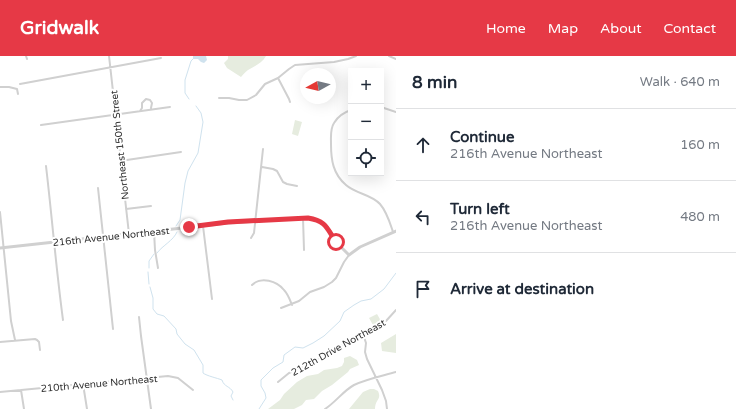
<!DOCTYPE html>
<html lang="en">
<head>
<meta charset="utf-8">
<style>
  body { margin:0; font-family:"Varela Round",sans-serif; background:#f6f6f7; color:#1f2937 }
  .controls { position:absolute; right:12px; top:12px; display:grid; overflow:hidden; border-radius:0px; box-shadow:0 4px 16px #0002 }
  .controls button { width:36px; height:36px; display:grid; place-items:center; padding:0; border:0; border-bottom:1px solid #e0e1e3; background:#fff; color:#1f2937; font:20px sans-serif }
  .compass { position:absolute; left:300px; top:12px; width:36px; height:36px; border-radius:50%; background:#fff; box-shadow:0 4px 16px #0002; rotate:262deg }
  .stop { position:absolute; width:12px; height:12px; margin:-9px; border:3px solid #e63946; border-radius:50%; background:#fff }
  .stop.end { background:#e63946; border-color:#fff; box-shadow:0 1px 4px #0008 }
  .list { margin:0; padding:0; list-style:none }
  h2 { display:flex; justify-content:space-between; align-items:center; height:52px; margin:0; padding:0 16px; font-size:17px }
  h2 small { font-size:13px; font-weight:400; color:#747a83 }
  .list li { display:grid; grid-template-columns:26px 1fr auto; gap:12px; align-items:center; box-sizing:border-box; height:72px; padding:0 16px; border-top:1px solid #e0e1e3 }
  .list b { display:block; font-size:15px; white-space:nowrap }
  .list p { margin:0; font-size:13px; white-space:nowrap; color:#747a83 }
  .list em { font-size:13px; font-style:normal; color:#747a83 }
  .icon { flex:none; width:22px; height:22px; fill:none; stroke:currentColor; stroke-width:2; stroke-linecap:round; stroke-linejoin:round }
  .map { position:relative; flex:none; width:396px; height:353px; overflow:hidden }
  header { display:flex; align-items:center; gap:24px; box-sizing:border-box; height:56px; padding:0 20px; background:#e63946; color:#fff }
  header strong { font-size:19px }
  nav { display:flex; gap:22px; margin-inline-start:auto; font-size:14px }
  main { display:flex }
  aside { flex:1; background:#fff }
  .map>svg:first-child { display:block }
  .green { fill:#e6ecdf }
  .water { fill:#cfe2ee }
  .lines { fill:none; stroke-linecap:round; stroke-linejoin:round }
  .stream { stroke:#cfe2ee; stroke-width:1 }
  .minor { stroke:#d0d0d0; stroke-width:2 }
  .tertiary { stroke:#d0d0d0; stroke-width:3 }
  .route { stroke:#e63946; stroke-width:5 }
  .labels { text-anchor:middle; stroke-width:4; stroke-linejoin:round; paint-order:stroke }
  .street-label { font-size:10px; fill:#333; stroke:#fff }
</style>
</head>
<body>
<header>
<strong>Gridwalk</strong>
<nav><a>Home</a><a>Map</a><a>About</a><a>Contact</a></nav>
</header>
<main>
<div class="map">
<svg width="396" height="353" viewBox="0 0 396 353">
  <rect width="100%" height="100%" fill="#fff"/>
  <path class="green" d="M 228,0 L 266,0 C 262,7 255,10 248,14 C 245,16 243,19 241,21 L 227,12 L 224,7 L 228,3 Z
    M 295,64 L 302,66 L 298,80 L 292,78 Z
    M 377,258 L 381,265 L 373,269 L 369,262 Z
    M 396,278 L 396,297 L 382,295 L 381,287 Z
    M 350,300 L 357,304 L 359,309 L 350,313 L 348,316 L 332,329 L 322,335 L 314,343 L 306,344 L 302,349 L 294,353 L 268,353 L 280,344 L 284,338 L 297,326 L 307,320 L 318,318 L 324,314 L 337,312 L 342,310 L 344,306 L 344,302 Z
    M 370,333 L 374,333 L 378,335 C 382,344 375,343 375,353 L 349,353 L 363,336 Z"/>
  <path class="water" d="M 193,0 L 206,0 L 207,4 L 204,7 L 201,6 L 198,3 L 193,3 Z"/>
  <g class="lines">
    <path class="stream" d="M 189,43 L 185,37 L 185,24 L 191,5 L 193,3
      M 176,170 L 180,164 L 185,127 L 188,115 L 198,97 L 203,66 L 201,57 L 196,50
      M 157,197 C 163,189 173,185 177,176
      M 149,212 L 149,205 L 154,198
      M 148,216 L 149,228
      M 150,231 L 153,242 L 153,253 L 157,258 L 164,260 L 176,273 L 177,278 L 185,288 L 194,294 L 203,309 L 203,317 C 207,320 217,322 222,324 C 224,331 230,330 233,336 L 231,340 L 233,344
      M 259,353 L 266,342 L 265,337 L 261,330 L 261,324 L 273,312 L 283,306 L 284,299 L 295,291 L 303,292 L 313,287 L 324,280 L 340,265 L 344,256 L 354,249 L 361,245 L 371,243 L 384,233 L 396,217"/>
    <path class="minor" d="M 26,0 L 27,3
      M 109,0 L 129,178
      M 389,0 L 396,3
      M 278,22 L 289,43 L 290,46
      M 20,28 L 161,2
      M 0,31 L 9,31 L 17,33 L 18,38
      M 219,42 L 229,42 L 239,44 L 247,44 L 256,39 L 265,28 L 278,22 L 289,13 L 295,9 L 334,6 L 348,3 L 356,0
      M 381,51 L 396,56
      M 351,54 C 345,56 338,60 334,67 C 330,73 331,80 331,88 C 331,104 333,118 346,129 C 356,138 371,138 380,148 C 387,156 390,167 393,176
      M 140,55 L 142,52 L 142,47 L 146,43 L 150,44 L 152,47 L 151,52
      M 41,69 L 170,51
      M 120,105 L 181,96
      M 46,110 C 52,161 56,212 63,264
      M 262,111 L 273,113 L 277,115 L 283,126 L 287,128 L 297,130
      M 98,132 L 113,273
      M 126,153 L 151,150
      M 0,156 L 11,265 L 15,284
      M 303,162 L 304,194
      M 203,170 L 212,243
      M 154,175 L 155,194 L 158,212
      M 251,182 L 254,177 L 263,93
      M 252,229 C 261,220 277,225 284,234 C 288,238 290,244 292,249
      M 281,252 L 299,245 L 310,236 L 324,231 L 332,226 L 336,222 L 344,206 L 349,199
      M 139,261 L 141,280 L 151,353
      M 363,278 L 366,287 L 365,296 L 367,303 L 382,334 L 386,345 L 387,353
      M 0,286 L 35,283 L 37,284 L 39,286 L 40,294
      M 278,326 L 289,317 L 312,306 L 386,265 L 396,254
      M 83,328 L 87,353
      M 21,334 L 24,353
      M 0,336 L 168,320 L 178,322 L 193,334
      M 325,353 C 336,346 343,335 354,329 C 367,323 382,320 396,316"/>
    <path class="tertiary" d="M 0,192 L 228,167 L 306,162 L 316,164 L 324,168 L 330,175 L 336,186 L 349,199 L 360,191 L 396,175"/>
  </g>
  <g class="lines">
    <path class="route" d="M 189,171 L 228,166 L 308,162 C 327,165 327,173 336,186"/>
  </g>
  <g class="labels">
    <g class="street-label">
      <text transform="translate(119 89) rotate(-96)" y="4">Northeast 150th Street</text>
      <text transform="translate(111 180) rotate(-6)" y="4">216th Avenue Northeast</text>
      <text transform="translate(338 291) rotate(-29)" y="4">212th Drive Northeast</text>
      <text transform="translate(99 327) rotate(-5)" y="4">210th Avenue Northeast</text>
    </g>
  </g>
</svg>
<div class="controls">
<button>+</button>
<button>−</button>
<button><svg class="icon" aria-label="locate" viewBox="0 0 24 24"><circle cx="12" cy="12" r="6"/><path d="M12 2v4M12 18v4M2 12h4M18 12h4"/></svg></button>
</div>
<svg class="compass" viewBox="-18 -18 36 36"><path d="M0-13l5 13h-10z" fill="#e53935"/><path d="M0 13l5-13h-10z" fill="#747a83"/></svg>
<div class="stop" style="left:336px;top:186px"></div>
<div class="stop end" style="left:189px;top:171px"></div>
</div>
<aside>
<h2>8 min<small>Walk · 640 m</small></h2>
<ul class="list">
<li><svg class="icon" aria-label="ahead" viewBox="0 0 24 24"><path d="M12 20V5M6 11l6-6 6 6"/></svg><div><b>Continue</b><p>216th Avenue Northeast</p></div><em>160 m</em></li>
<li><svg class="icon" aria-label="left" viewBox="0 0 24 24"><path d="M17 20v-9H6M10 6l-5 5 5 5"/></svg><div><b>Turn left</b><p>216th Avenue Northeast</p></div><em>480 m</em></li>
<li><svg class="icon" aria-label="arrive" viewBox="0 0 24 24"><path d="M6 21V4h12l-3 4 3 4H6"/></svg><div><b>Arrive at destination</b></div></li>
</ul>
</aside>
</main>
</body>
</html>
